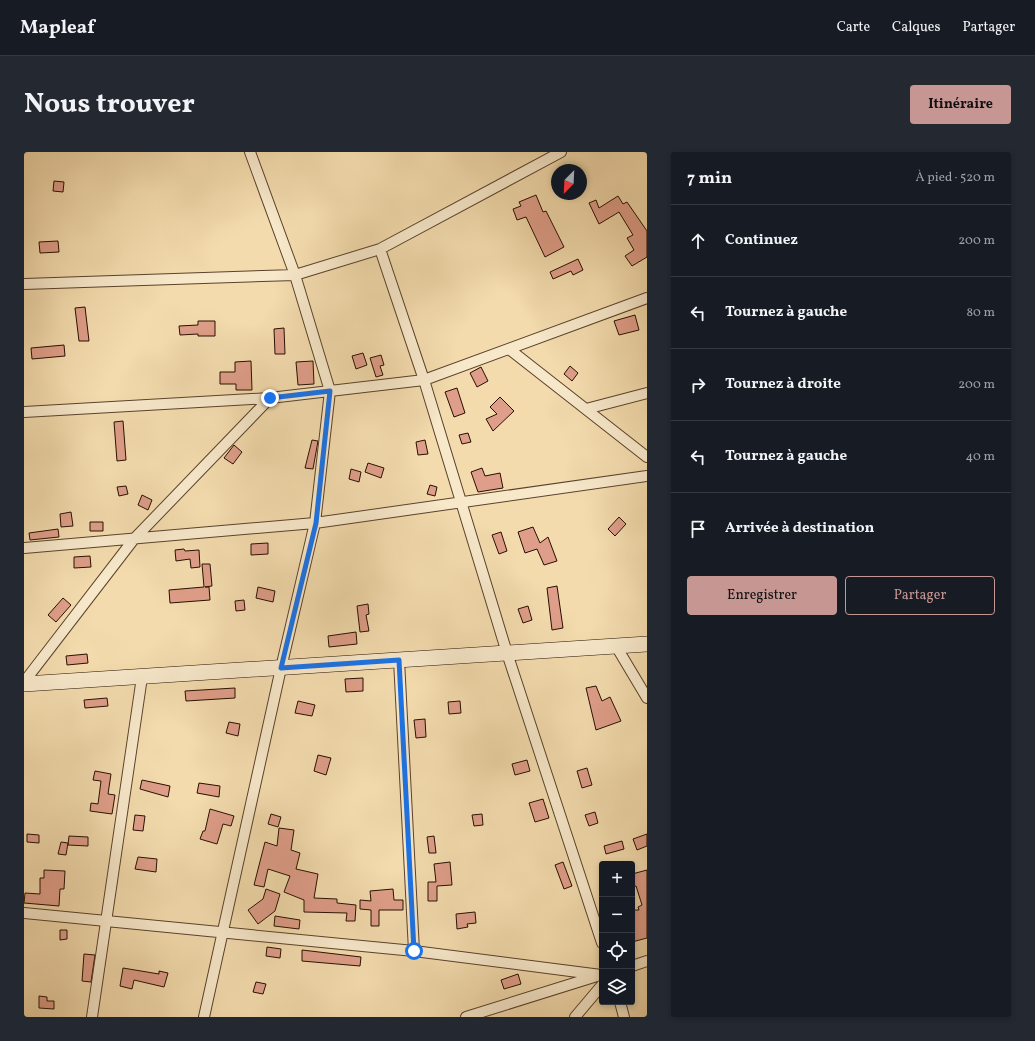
<!DOCTYPE html>
<html lang="fr">
<head>
<meta charset="utf-8">
<style>
  body { margin:0; font-family:Vollkorn,serif; background:#242831; color:#f1f3f6 }
  .controls { position:absolute; right:12px; bottom:12px; display:grid; overflow:hidden; border-radius:4px; box-shadow:0 2px 6px #0003 }
  .controls button { width:36px; height:36px; display:grid; place-items:center; padding:0; border:0; border-bottom:1px solid #363941; background:#171b24; color:#f1f3f6; font:20px sans-serif }
  .compass { position:absolute; left:527px; top:12px; width:36px; height:36px; border-radius:50%; background:#171b24; box-shadow:0 2px 6px #0003; rotate:204deg }
  .stop { position:absolute; width:12px; height:12px; margin:-9px; border:3px solid #1a73e8; border-radius:50%; background:#fff }
  .stop.end { background:#1a73e8; border-color:#fff; box-shadow:0 1px 4px #0008 }
  .list { margin:0; padding:0; list-style:none }
  h2 { display:flex; justify-content:space-between; align-items:center; height:52px; margin:0; padding:0 16px; font-size:17px }
  h2 small { font-size:13px; font-weight:400; color:#9ea1a6 }
  .list li { display:grid; grid-template-columns:26px 1fr auto; gap:12px; align-items:center; box-sizing:border-box; height:72px; padding:0 16px; border-top:1px solid #363941 }
  .list b { display:block; font-size:15px; white-space:nowrap }
  .list em { font-size:13px; font-style:normal; color:#9ea1a6 }
  .actions { display:flex; gap:8px; padding:12px 16px }
  .actions a { flex:1; padding:9px 0; border:1px solid #c59692; border-radius:4px; text-align:center; font-size:14px; color:#c59692 }
  .actions .main { background:#c59692; color:#111 }
  .icon { flex:none; width:22px; height:22px; fill:none; stroke:currentColor; stroke-width:2; stroke-linecap:round; stroke-linejoin:round }
  .map { position:relative; flex:none; width:623px; height:865px; overflow:hidden; border-radius:4px }
  header { display:flex; align-items:center; gap:24px; box-sizing:border-box; height:56px; padding:0 20px; background:#171b24; border-bottom:1px solid #363941 }
  header strong { font-size:19px }
  nav { display:flex; gap:22px; margin-inline-start:auto; font-size:14px }
  .intro { display:flex; align-items:center; justify-content:space-between; box-sizing:border-box; height:96px; padding:0 24px }
  h1 { margin:0; font-size:28px }
  .button { padding:10px 18px; border-radius:4px; background:#c59692; color:#111; font-size:14px; font-weight:700 }
  main { display:flex; gap:24px; padding:0 24px }
  aside { flex:1; background:#171b24; border-radius:4px; box-shadow:0 2px 6px #0003 }
  .map>svg:first-child { display:block }
  .building { fill:#df9e89; stroke:#270f00 }
  .lines { fill:none; stroke-linecap:round; stroke-linejoin:round }
  .street-casing { stroke:#5a422b; stroke-width:12 }
  .secondary-casing { stroke:#270f00; stroke-width:16 }
  .street { stroke:#f7e8ca; stroke-width:10 }
  .secondary { stroke:#f7e8ca; stroke-width:15 }
  .route { stroke:#1a73e8; stroke-width:5 }
</style>
</head>
<body>
<header>
<strong>Mapleaf</strong>
<nav><a>Carte</a><a>Calques</a><a>Partager</a></nav>
</header>
<div class="intro"><h1>Nous trouver</h1><a class="button">Itinéraire</a></div>
<main>
<div class="map">
<svg width="623" height="865" viewBox="0 0 623 865">
  <rect width="100%" height="100%" fill="#f3dbad"/>
  <filter id="stains"><feTurbulence type="fractalNoise" baseFrequency=".005" numOctaves="4"/><feColorMatrix values="0 0 0 0 .2 0 0 0 0 .09 0 0 0 0 .02 0 0 0 .5 -.17"/></filter>
  <radialGradient id="worn" r=".72"><stop offset=".6" stop-color="#630" stop-opacity="0"/><stop offset="1" stop-color="#630" stop-opacity=".3"/></radialGradient>
  <path class="building" d="M 30,29 L 40,30 L 39,40 L 29,39 Z
    M 512,43 L 519,60 L 522,59 L 540,95 L 521,105 L 502,65 L 493,68 L 489,57 L 497,54 L 495,50 Z
    M 594,44 L 599,52 L 603,50 L 623,79 L 623,105 L 608,114 L 601,104 L 610,98 L 603,86 L 609,83 L 595,60 L 575,72 L 565,51 L 572,48 L 575,56 Z
    M 34,89 L 35,100 L 16,101 L 15,90 Z
    M 554,107 L 559,118 L 549,123 L 547,119 L 529,127 L 526,120 Z
    M 61,155 L 65,189 L 55,189 L 51,156 Z
    M 611,163 L 615,178 L 595,183 L 590,169 Z
    M 174,169 L 191,169 L 191,184 L 174,184 L 174,182 L 156,183 L 155,174 L 174,173 Z
    M 260,176 L 261,202 L 251,202 L 250,177 Z
    M 40,193 L 41,204 L 8,207 L 7,196 Z
    M 339,201 L 343,213 L 332,217 L 328,204 Z
    M 357,203 L 360,213 L 356,214 L 359,223 L 352,225 L 346,206 Z
    M 227,209 L 228,238 L 212,238 L 212,232 L 196,232 L 196,220 L 211,220 L 211,210 Z
    M 289,209 L 290,232 L 274,233 L 272,210 Z
    M 546,214 L 554,221 L 548,229 L 540,222 Z
    M 457,215 L 464,229 L 453,235 L 446,221 Z
    M 433,236 L 441,261 L 430,265 L 421,240 Z
    M 476,245 L 490,259 L 469,279 L 462,267 L 473,262 L 466,255 Z
    M 99,269 L 102,308 L 93,309 L 90,270 Z
    M 444,281 L 447,290 L 438,292 L 435,283 Z
    M 288,288 L 294,289 L 289,317 L 281,316 Z
    M 401,288 L 404,302 L 394,303 L 392,290 Z
    M 210,293 L 218,300 L 209,312 L 200,306 Z
    M 344,311 L 360,316 L 357,326 L 341,320 Z
    M 458,316 L 461,324 L 476,321 L 479,336 L 454,340 L 447,320 Z
    M 327,317 L 337,320 L 335,330 L 325,327 Z
    M 406,333 L 413,335 L 411,344 L 403,342 Z
    M 102,334 L 104,342 L 95,344 L 93,335 Z
    M 118,343 L 128,348 L 124,358 L 114,353 Z
    M 47,360 L 49,374 L 37,375 L 36,362 Z
    M 595,365 L 602,372 L 591,384 L 584,377 Z
    M 66,370 L 79,370 L 79,379 L 66,379 Z
    M 509,375 L 516,391 L 524,385 L 533,409 L 520,413 L 513,397 L 501,401 L 494,380 Z
    M 34,377 L 35,385 L 6,388 L 5,381 Z
    M 477,380 L 483,399 L 475,402 L 468,383 Z
    M 244,391 L 244,402 L 227,403 L 227,392 Z
    M 160,397 L 161,399 L 175,398 L 176,415 L 167,416 L 166,407 L 152,409 L 151,398 Z
    M 66,404 L 67,415 L 50,416 L 50,405 Z
    M 178,412 L 186,412 L 188,434 L 181,435 L 185,435 L 186,448 L 146,451 L 145,438 L 180,435 Z
    M 533,434 L 539,476 L 528,478 L 523,436 Z
    M 234,435 L 251,439 L 249,450 L 232,446 Z
    M 39,446 L 47,453 L 32,470 L 24,463 Z
    M 220,448 L 221,458 L 212,459 L 211,449 Z
    M 344,452 L 345,462 L 342,463 L 345,479 L 336,480 L 333,454 Z
    M 504,454 L 508,468 L 499,471 L 494,457 Z
    M 332,480 L 333,492 L 305,495 L 304,484 Z
    M 63,502 L 64,511 L 43,513 L 42,504 Z
    M 339,526 L 339,539 L 322,540 L 321,527 Z
    M 572,534 L 578,549 L 586,545 L 597,569 L 572,578 L 562,536 Z
    M 211,536 L 211,546 L 162,549 L 161,539 Z
    M 83,546 L 84,554 L 61,556 L 60,548 Z
    M 274,549 L 291,553 L 288,564 L 271,561 Z
    M 436,549 L 437,561 L 425,562 L 424,550 Z
    M 401,567 L 402,585 L 392,586 L 390,568 Z
    M 205,570 L 216,572 L 214,584 L 202,581 Z
    M 294,603 L 307,606 L 302,623 L 290,619 Z
    M 503,608 L 506,619 L 491,623 L 488,612 Z
    M 563,616 L 568,633 L 558,636 L 553,619 Z
    M 71,619 L 87,622 L 84,642 L 91,643 L 88,662 L 66,659 L 67,651 L 74,652 L 77,629 L 69,628 Z
    M 118,628 L 146,634 L 144,645 L 116,637 Z
    M 175,631 L 196,634 L 195,645 L 173,641 Z
    M 519,647 L 525,666 L 511,670 L 505,651 Z
    M 186,657 L 210,664 L 207,674 L 199,672 L 193,692 L 176,687 L 179,679 L 181,679 Z
    M 571,660 L 574,671 L 565,674 L 561,663 Z
    M 247,662 L 257,665 L 254,675 L 244,672 Z
    M 458,662 L 459,673 L 450,674 L 448,663 Z
    M 111,663 L 121,664 L 119,679 L 109,678 Z
    M 255,676 L 270,678 L 267,698 L 276,701 L 272,717 L 294,722 L 290,746 L 313,747 L 313,751 L 332,753 L 331,769 L 322,769 L 323,761 L 280,760 L 280,748 L 260,740 L 266,724 L 244,717 L 240,735 L 230,733 L 241,690 L 253,694 Z
    M 3,682 L 15,683 L 15,691 L 3,690 Z
    M 623,682 L 623,694 L 613,698 L 609,687 Z
    M 45,684 L 64,685 L 64,694 L 44,693 Z
    M 410,684 L 412,701 L 405,701 L 403,685 Z
    M 598,689 L 600,697 L 582,702 L 580,694 Z
    M 37,690 L 44,691 L 42,703 L 34,702 Z
    M 114,705 L 133,707 L 132,720 L 111,717 Z
    M 426,710 L 428,733 L 413,734 L 413,749 L 404,749 L 404,730 L 412,730 L 410,712 Z
    M 539,710 L 548,734 L 540,737 L 531,713 Z
    M 20,718 L 41,719 L 40,737 L 36,737 L 35,754 L 0,751 L 1,741 L 16,742 L 16,726 L 20,726 Z
    M 623,718 L 623,786 L 608,790 L 608,758 L 615,758 L 614,755 L 618,753 L 612,734 L 608,735 L 608,722 Z
    M 242,737 L 256,742 L 251,759 L 234,772 L 224,758 L 239,747 Z
    M 369,737 L 370,748 L 379,748 L 379,758 L 355,758 L 355,774 L 347,774 L 347,758 L 336,757 L 336,748 L 347,749 L 346,739 Z
    M 451,760 L 452,771 L 443,772 L 444,775 L 433,777 L 432,762 Z
    M 251,764 L 276,768 L 275,777 L 250,774 Z
    M 36,778 L 43,778 L 43,787 L 36,788 Z
    M 243,795 L 257,797 L 256,806 L 242,804 Z
    M 278,798 L 337,805 L 336,814 L 278,809 Z
    M 60,802 L 71,803 L 67,830 L 58,829 Z
    M 99,816 L 135,822 L 135,819 L 144,821 L 140,835 L 110,828 L 108,837 L 96,834 Z
    M 494,822 L 497,832 L 480,837 L 477,828 Z
    M 232,830 L 242,832 L 239,842 L 229,840 Z
    M 15,844 L 23,845 L 23,849 L 30,849 L 30,857 L 15,856 Z"/>
  <g class="lines">
    <g class="street-casing">
      <path id="street" d="M 356,97 L 400,228 L 483,501 L 578,791
        M 0,132 L 271,123 L 356,97 L 537,0
        M 485,197 L 623,305
        M 562,257 L 623,241
        M 0,260 L 246,246 L 400,228 L 623,146
        M 0,396 L 291,371 L 623,324
        M 592,494 L 623,546
        M 375,508 L 390,799
        M 0,530 L 110,387 L 246,246
        M 0,761 L 390,799 L 577,823
        M 608,814 L 623,809
        M 596,850 L 600,865
        M 68,865 L 118,525
        M 180,865 L 257,516 L 291,371 L 306,239 L 271,123 L 226,0
        M 442,865 L 573,824
        M 551,865 L 578,833"/>
    </g>
    <g class="secondary-casing">
      <path id="secondary" d="M 0,532 L 623,492"/>
    </g>
    <use href="#street" class="street"/>
    <use href="#secondary" class="secondary"/>
  </g>
  <g class="lines">
    <path class="route" d="M 246,246 L 306,239 L 292,371 L 257,516 L 375,508 L 390,799"/>
  </g>
  <rect width="100%" height="100%" filter="url(#stains)"/>
  <rect width="100%" height="100%" fill="url(#worn)"/>
</svg>
<div class="controls">
<button>+</button>
<button>−</button>
<button><svg class="icon" aria-label="locate" viewBox="0 0 24 24"><circle cx="12" cy="12" r="6"/><path d="M12 2v4M12 18v4M2 12h4M18 12h4"/></svg></button>
<button><svg class="icon" aria-label="layers" viewBox="0 0 24 24"><path d="M12 4l9 5-9 5-9-5zM3 14l9 5 9-5"/></svg></button>
</div>
<svg class="compass" viewBox="-18 -18 36 36"><path d="M0-13l5 13h-10z" fill="#e53935"/><path d="M0 13l5-13h-10z" fill="#9ea1a6"/></svg>
<div class="stop" style="left:390px;top:799px"></div>
<div class="stop end" style="left:246px;top:246px"></div>
</div>
<aside>
<h2>7 min<small>À pied · 520 m</small></h2>
<ul class="list">
<li><svg class="icon" aria-label="ahead" viewBox="0 0 24 24"><path d="M12 20V5M6 11l6-6 6 6"/></svg><div><b>Continuez</b></div><em>200 m</em></li>
<li><svg class="icon" aria-label="left" viewBox="0 0 24 24"><path d="M17 20v-9H6M10 6l-5 5 5 5"/></svg><div><b>Tournez à gauche</b></div><em>80 m</em></li>
<li><svg class="icon" aria-label="right" viewBox="0 0 24 24"><path d="M7 20v-9h11M14 6l5 5-5 5"/></svg><div><b>Tournez à droite</b></div><em>200 m</em></li>
<li><svg class="icon" aria-label="left" viewBox="0 0 24 24"><path d="M17 20v-9H6M10 6l-5 5 5 5"/></svg><div><b>Tournez à gauche</b></div><em>40 m</em></li>
<li><svg class="icon" aria-label="arrive" viewBox="0 0 24 24"><path d="M6 21V4h12l-3 4 3 4H6"/></svg><div><b>Arrivée à destination</b></div></li>
</ul>
<div class="actions"><a class="main">Enregistrer</a><a>Partager</a></div>
</aside>
</main>
</body>
</html>
